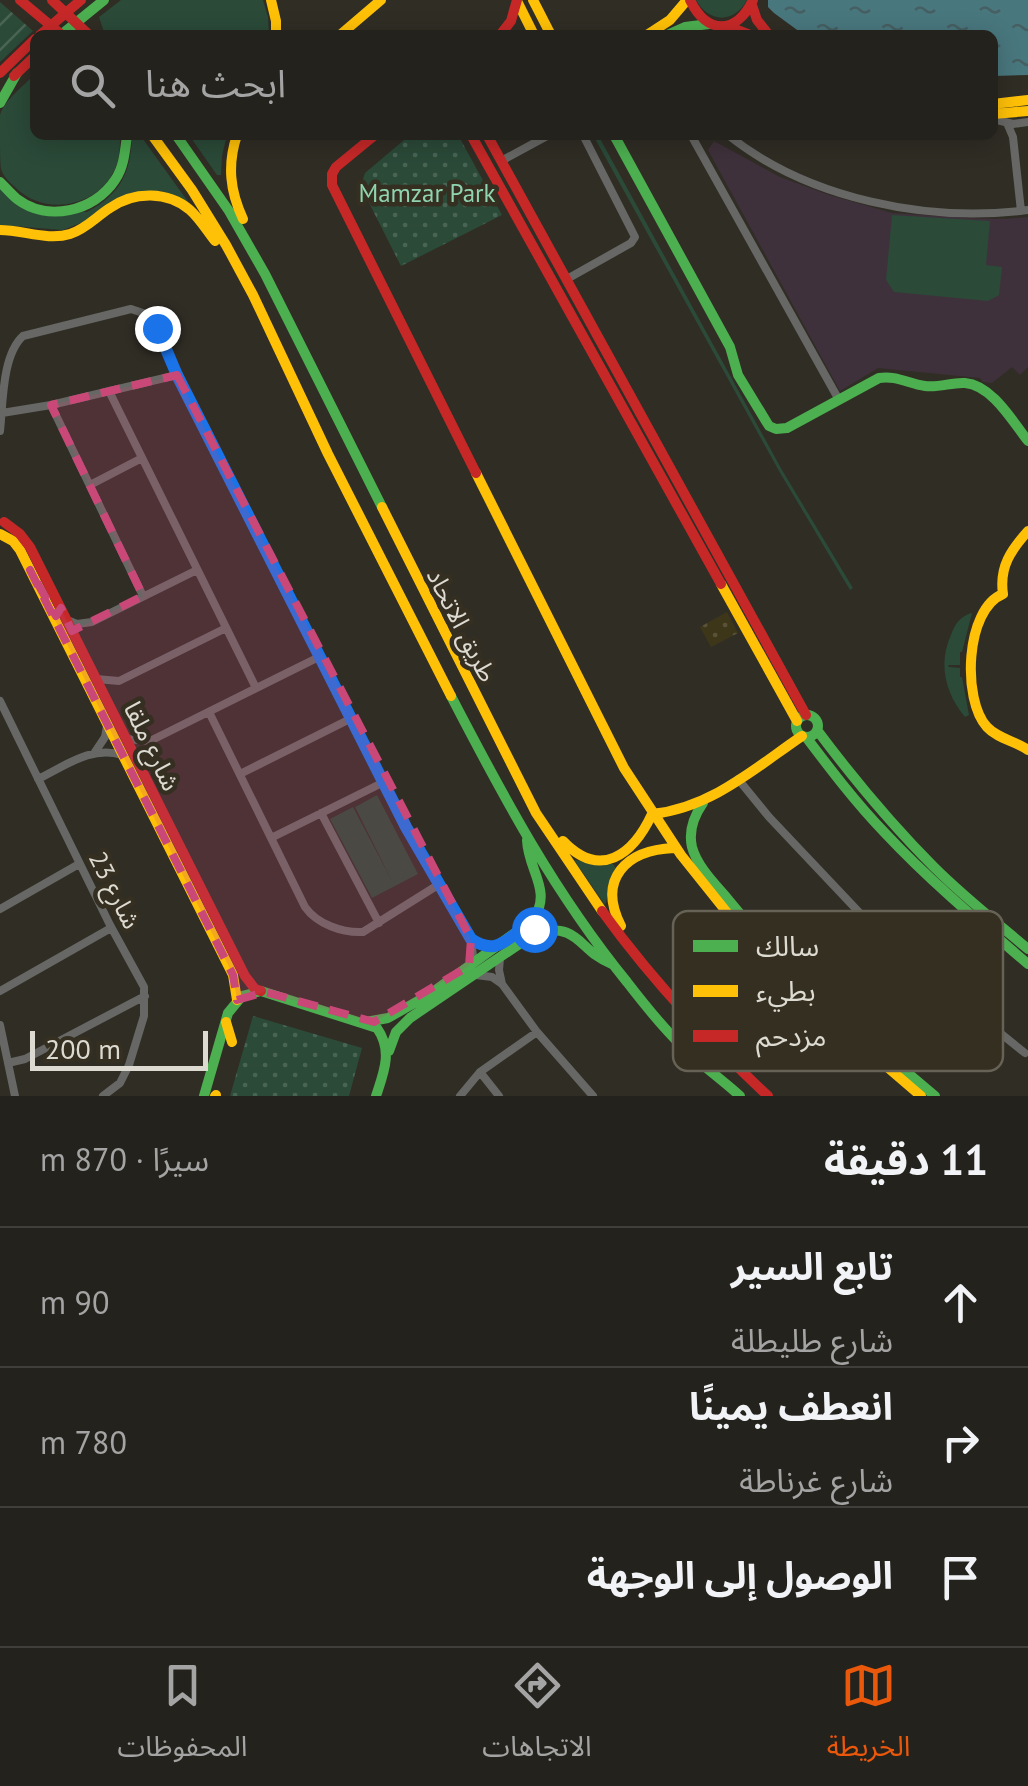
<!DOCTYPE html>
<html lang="ar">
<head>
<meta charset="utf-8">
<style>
  body { margin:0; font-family:"PT Sans","Noto Sans Arabic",sans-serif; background:#302f29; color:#f1f3f6; direction:rtl }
  .scale { position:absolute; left:30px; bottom:25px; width:178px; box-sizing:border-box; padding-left:10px; border:5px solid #dddad1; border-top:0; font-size:28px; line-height:35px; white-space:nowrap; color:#dddad1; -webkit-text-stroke:8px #342f21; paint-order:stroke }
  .stop { position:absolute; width:30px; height:30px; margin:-22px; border:8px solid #1a73e8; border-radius:50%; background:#fff }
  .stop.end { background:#1a73e8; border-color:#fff; box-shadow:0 2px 10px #0008 }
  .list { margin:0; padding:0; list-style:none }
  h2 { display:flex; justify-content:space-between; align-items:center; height:130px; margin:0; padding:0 40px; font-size:42px }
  h2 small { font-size:32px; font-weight:400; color:#a3a4a3 }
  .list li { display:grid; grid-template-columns:65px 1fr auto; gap:30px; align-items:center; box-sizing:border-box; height:140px; padding:0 40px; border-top:2px solid #413f3b }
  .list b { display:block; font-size:38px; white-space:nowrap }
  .list p { margin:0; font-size:32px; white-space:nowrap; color:#a3a4a3 }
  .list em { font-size:32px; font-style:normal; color:#a3a4a3 }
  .icon { flex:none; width:55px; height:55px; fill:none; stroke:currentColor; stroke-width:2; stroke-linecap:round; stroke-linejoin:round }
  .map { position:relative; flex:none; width:1028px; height:1096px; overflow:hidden; direction:ltr }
  .search { position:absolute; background:#24221c; box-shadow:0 5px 25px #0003; left:30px; right:30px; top:30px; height:110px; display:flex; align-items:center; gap:25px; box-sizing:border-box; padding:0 35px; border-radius:15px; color:#a3a4a3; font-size:38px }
  .sheet { height:550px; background:#24221c }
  nav { display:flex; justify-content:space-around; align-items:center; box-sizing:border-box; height:140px; border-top:2px solid #413f3b; background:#24221c; font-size:28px; color:#a3a4a3 }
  nav a { display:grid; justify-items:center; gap:5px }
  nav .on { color:#ea580c }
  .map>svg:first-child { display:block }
  .education { fill:#3f313b }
  .grass { fill:#2b4a38 }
  .sand { fill:url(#sand-dots) }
  .park { fill:url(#park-dots) }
  .garden { fill:url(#garden-furrows) }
  .water { fill:url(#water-ripples) }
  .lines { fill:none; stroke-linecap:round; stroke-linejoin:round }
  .street { stroke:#676865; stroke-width:8 }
  .fast { stroke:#4caf50; stroke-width:10 }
  .slow { stroke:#ffc107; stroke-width:10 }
  .jam { stroke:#c62828; stroke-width:10 }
  .route { stroke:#1a73e8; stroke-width:12 }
  .marked { fill:#c94878; fill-opacity:0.2; stroke:#c94878; stroke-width:8; stroke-dasharray:20 12; stroke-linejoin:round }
  .labels { text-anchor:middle; stroke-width:9; stroke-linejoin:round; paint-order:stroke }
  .park-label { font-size:25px; fill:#90d4af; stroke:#342f21 }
  .street-label { font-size:25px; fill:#dddad1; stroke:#342f21 }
  .key { fill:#342f21; stroke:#676256; stroke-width:2.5 }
  .key-label { font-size:28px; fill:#dddad1 }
</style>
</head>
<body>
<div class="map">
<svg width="1028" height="1096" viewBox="0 0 1028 1096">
  <defs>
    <pattern id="sand-dots" width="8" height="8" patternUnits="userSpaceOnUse" patternTransform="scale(2.5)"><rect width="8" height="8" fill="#3d3619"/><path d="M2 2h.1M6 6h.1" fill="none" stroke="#595239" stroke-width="1.8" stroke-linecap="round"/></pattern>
    <pattern id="park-dots" width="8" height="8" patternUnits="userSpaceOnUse" patternTransform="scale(2.5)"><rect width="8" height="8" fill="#2b4a38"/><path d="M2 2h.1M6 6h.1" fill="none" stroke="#496454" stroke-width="1.8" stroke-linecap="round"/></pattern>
    <pattern id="garden-furrows" width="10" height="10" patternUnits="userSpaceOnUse" patternTransform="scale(2.5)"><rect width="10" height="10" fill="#2b4a38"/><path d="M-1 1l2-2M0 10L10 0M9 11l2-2" fill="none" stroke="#496454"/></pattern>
    <pattern id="water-ripples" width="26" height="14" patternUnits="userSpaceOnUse" patternTransform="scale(2.5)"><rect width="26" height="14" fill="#49777e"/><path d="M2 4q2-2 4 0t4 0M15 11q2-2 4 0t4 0" fill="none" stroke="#465f62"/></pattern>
  </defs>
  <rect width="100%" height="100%" fill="#302d25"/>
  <path class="education" d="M 714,141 L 780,177 L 829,195 L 892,213 L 968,218 L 1005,219 L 1028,217 L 1028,367 L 1020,375 L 1012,367 L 992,383 L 983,382 L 980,378 L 878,368 L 840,391 L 708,150 Z"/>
  <path class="grass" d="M 121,0 L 263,0 L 268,17 L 269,35 L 105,35 L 99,17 Z
    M 696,0 L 747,0 C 734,24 709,23 696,0 Z
    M 35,74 L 35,135 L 120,135 C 120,148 120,161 113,173 C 94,208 43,216 15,187 C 9,182 3,176 1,169 C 0,160 0,148 0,138 C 0,131 0,122 0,115 C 5,99 24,86 35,74 Z
    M 132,135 L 140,135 L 189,203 L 161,191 L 63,230 L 0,225 L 0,189 L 16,204 L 87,212 C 121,194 131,172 132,135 Z
    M 189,135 L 227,135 L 222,156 L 221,175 L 217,175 Z
    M 593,135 L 598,135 L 782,470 L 853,588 L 850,590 L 779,471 Z
    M 892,215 L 990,221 L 986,265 L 1002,267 L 999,295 L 988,301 L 894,292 L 886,280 Z
    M 972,613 L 962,652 L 960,652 L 960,665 L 948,665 L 949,667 L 960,668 L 960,677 L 962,677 L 969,715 L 965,717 C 945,693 938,663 951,635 C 955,624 960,616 972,613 Z
    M 377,795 L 418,874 L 372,898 L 330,819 L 353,807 L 392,881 L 355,807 Z
    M 574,860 L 613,864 L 616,868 L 605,905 Z"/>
  <path class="sand" d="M 727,612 L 738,633 L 711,647 L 700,627 Z"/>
  <path class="park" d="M 410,135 L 458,135 L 502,215 L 401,266 L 364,193 L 362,182 L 365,173 Z
    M 253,1016 L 362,1048 L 349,1096 L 230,1096 Z"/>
  <path class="garden" d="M 0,2 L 33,31 L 0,62 Z"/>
  <path class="water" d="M 768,0 L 1028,0 L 1028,75 L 993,76 L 993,35 L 804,35 L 774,13 L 768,7 Z"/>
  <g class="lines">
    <path class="street" d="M 993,119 L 1013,124 L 1028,122
      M 1007,123 L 1013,137 L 1021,211
      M 691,135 L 839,400
      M 728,135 C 808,199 927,223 1028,210
      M 501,161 L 549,135
      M 567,279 L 631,243 L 635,237 L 583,135
      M 109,391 L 256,688
      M 51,405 L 143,596
      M 2,413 L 51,405 L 177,375
      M 0,431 C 3,403 2,355 23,336 L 131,309 L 143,313 L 150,318 L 406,827 L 471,939 L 473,956 L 469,966
      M 90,485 L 142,458
      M 67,620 L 77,624 L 92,622 L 197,570
      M 96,679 L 119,681 L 226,628
      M 0,701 L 110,925 L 144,987 L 144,1016 L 129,1065 L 120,1083 L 103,1096
      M 209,712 L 305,907 C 317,924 342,933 363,932 L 438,885
      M 126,739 L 150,741 L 321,656
      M 95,752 L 105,737 L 107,726
      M 240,774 L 352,718
      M 38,779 C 65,766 92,745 122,755
      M 738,779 L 769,817 L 908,964 L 916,969 L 929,972
      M 321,813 L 379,923
      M 271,838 L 384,782
      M 0,909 L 79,864
      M 972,917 L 932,964 L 930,975 L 933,979 L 1025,1053
      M 500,958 L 499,970 L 502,984
      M 476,975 L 492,977 L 502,984 L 537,1032 L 593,1096
      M 0,991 L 111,928
      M 0,1025 L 15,1096
      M 8,1063 L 25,1059 L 145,996
      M 480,1072 L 499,1096
      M 460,1096 L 480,1072 L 537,1032"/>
    <path class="fast" d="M 61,35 L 104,0
      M 667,35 L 685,27 L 709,24
      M 0,103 L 17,73
      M 176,135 L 229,211 L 265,274 L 382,507
      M 614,135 L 730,347 L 738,375 L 769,426 L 776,429 L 787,428 L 879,378 C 896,375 909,384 925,386 C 939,388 952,382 965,383 C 992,385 1013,422 1028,441
      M 0,182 C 5,187 11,194 17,199 C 47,222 94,212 115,180 C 124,167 125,151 127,135
      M 451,696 C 504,798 554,892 627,982 C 644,1004 662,1027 682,1046 C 700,1064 721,1079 740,1096
      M796 726a11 11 0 1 1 22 0a11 11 0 1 1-22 0Z
      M 817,730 C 853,778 891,824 934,867 C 963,896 996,922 1028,949
      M 806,737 C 831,770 856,803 885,833 C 929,880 979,922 1028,964
      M 703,803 C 694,816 688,830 692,847 C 697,866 714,883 727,898 C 787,973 862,1034 935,1096
      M 366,1022 L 388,1018 L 430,994 L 533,920 C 553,890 528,871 527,840
      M 389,1051 L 396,1032 L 410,1018 L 537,932 C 581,923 578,951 612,964
      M 204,1096 L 228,1013 L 242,996 L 261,991 L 377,1028 C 393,1051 384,1072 376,1096"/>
    <path class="slow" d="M 271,0 L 276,21 L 276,35
      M 533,0 L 551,35
      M 517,1 L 534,35
      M 340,35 L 381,0
      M 647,35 L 670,20 L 687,0
      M 993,104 L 1028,100
      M 993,114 L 1028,111
      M 152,135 L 192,190 L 226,245 L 253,295 L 328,454 L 451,696
      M 237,135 C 227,165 230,191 243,219
      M 0,230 C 23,230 48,241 70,234 C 86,229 97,216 110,208 C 134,191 168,191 190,210 C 200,219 207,231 215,241
      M 476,473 L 624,768 L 681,855 L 745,935 L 793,986 L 921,1096
      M 382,507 L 536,813 L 602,911
      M 1028,531 C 1011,550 999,567 1003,594 C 965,609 962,700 987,727 C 998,739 1016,741 1028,750
      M 0,534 L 13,541 L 20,550 L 233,975 L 237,1000
      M 721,584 L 797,721
      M 652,814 C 711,808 755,768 802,736
      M 563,841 C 600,880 633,855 652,814
      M 621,926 C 597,879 626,850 674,848
      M 226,1022 L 232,1042
      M 215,1096 L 216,1095"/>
    <path class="jam" d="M 20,0 L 62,35
      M 52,0 L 89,35
      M 690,0 C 707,35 736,35 753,0
      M 752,5 L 757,20 L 769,35
      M 727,26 L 750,35
      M 40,35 L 81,0
      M 500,35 L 511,21 L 517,0
      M 0,73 L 35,39
      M 14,76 L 35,56
      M 375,135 L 336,167 L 332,174 L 332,185 L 476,473
      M 471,135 L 721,584
      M 487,135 L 806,715
      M 4,522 L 20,534 L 30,547 L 245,976 L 255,989 L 261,991
      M 602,911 C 651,979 707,1039 768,1096"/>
  </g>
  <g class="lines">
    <path class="route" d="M 157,328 L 177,375 L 406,827 L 471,939 C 500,958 507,935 532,924 L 534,929"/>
  </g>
  <path class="marked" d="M 177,375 L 471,939 L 469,966 L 374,1022 L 265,992 L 237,1000 L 233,975 L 30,570 L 56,616 L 61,608 L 72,631 L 143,596 L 51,405 Z"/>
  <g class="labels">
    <g class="park-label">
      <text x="427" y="202">Mamzar Park</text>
    </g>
    <g class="street-label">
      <text transform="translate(462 625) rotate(63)" y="9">طريق الاتحاد</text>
      <text transform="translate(152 746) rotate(64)" y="9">شارع ملقا</text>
      <text transform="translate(115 890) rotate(63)" y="9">شارع 23</text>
    </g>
  </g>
  <rect x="673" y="911" width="330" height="160" rx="15" class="key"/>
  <rect x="693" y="940" width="45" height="12" fill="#4caf50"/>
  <rect x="693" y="985" width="45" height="12" fill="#ffc107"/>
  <rect x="693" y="1030" width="45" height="12" fill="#c62828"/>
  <g class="key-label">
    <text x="756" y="956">سالك</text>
    <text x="756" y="1001">بطيء</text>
    <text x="756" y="1046">مزدحم</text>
  </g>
</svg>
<div class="scale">200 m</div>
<div class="stop" style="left:534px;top:929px"></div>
<div class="stop end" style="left:157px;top:328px"></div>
<div class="search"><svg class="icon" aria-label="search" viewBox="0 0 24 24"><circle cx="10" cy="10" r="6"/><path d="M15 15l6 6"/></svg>ابحث هنا</div>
</div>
<section class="sheet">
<h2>11 دقيقة<small>سيرًا · 870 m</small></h2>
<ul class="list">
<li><svg class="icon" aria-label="ahead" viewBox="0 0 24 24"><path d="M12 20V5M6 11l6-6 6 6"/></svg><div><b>تابع السير</b><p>شارع طليطلة</p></div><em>90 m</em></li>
<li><svg class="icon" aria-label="right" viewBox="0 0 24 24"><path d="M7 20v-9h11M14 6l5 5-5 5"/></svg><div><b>انعطف يمينًا</b><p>شارع غرناطة</p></div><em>780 m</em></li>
<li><svg class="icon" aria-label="arrive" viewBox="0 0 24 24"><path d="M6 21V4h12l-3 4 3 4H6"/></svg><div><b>الوصول إلى الوجهة</b></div></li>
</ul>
</section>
<nav>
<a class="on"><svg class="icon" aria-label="map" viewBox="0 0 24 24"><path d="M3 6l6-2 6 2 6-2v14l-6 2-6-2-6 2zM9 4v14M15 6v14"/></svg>الخريطة</a>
<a><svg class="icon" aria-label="directions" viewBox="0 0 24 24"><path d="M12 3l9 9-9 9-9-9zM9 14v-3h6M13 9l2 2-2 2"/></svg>الاتجاهات</a>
<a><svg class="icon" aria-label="saved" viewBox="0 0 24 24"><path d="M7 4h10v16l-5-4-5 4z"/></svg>المحفوظات</a>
</nav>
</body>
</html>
